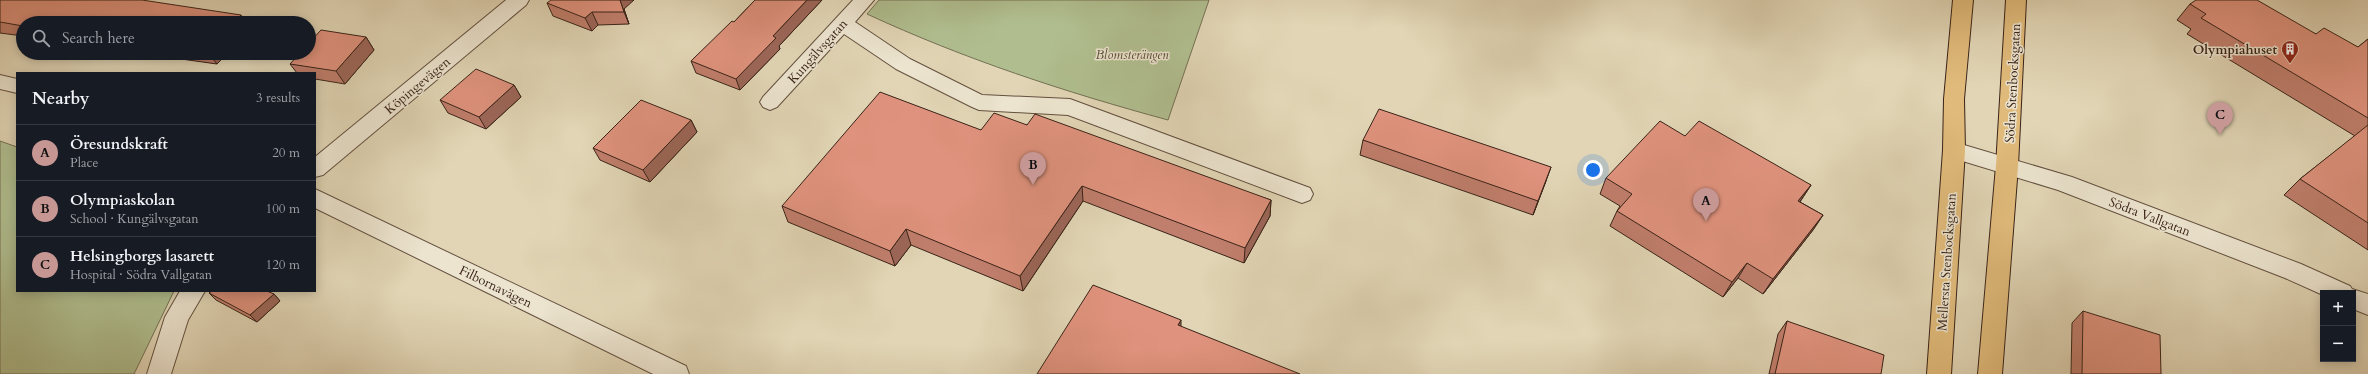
<!DOCTYPE html>
<html lang="en">
<head>
<meta charset="utf-8">
<style>
  body { margin:0; font-family:Cardo,serif; background:#242831; color:#f1f3f6 }
  .controls { position:absolute; right:12px; bottom:12px; display:grid; overflow:hidden; border-radius:0px; box-shadow:0 2px 10px #0003 }
  .controls button { width:36px; height:36px; display:grid; place-items:center; padding:0; border:0; border-bottom:1px solid #363941; background:#171b24; color:#f1f3f6; font:20px sans-serif }
  .you { position:absolute; left:1593px; top:170px; width:14px; height:14px; margin:-10px; border:3px solid #fff; border-radius:50%; background:#1a73e8; box-shadow:0 0 0 6px #1a73e833 }
  .badge { display:grid; place-items:center; width:26px; height:26px; border-radius:50%; background:#c59692; color:#111; font-size:13px; font-weight:700 }
  .pin { position:absolute; translate:-50% -33px; filter:drop-shadow(0 1px 2px #0008) }
  .pin::after { content:''; position:absolute; top:21px; width:14px; height:12px; background:inherit; clip-path:polygon(0 0,100% 0,50% 100%) }
  .list { margin:0; padding:0; list-style:none }
  h2 { display:flex; justify-content:space-between; align-items:center; height:52px; margin:0; padding:0 16px; font-size:17px }
  h2 small { font-size:13px; font-weight:400; color:#9ea1a6 }
  .list li { display:grid; grid-template-columns:26px 1fr auto; gap:12px; align-items:center; box-sizing:border-box; height:56px; padding:0 16px; border-top:1px solid #363941 }
  .list b { display:block; font-size:15px; white-space:nowrap }
  .list p { margin:0; font-size:13px; white-space:nowrap; color:#9ea1a6 }
  .list em { font-size:13px; font-style:normal; color:#9ea1a6 }
  .icon { flex:none; width:22px; height:22px; fill:none; stroke:currentColor; stroke-width:2; stroke-linecap:round; stroke-linejoin:round }
  .map { position:relative; flex:none; width:2368px; height:374px; overflow:hidden }
  .search { position:absolute; background:#171b24; box-shadow:0 2px 10px #0003; left:16px; top:16px; width:300px; height:44px; display:flex; align-items:center; gap:10px; box-sizing:border-box; padding:0 14px; border-radius:22px; color:#9ea1a6; font-size:15px }
  .panel { position:absolute; background:#171b24; box-shadow:0 2px 10px #0003; left:16px; top:72px; width:300px; height:220px; border-radius:0px }
  .map>svg:first-child { display:block }
  .green { fill:#b0be8f; stroke:#747054 }
  .lines { fill:none; stroke-linecap:round; stroke-linejoin:round }
  .minor-casing { stroke:#63503f; stroke-width:2 }
  .major-casing { stroke:#392318; stroke-width:2 }
  .minor { fill:#ece4cf; fill-rule:evenodd }
  .major { fill:#e0ba7a; fill-rule:evenodd }
  .wall { fill:#c07e6c; stroke:#392318 }
  .shaded-wall { fill:#9c6658; stroke:#392318 }
  .building { fill:#df927d; stroke:#392318 }
  .labels { text-anchor:middle; stroke-width:3; stroke-linejoin:round; paint-order:stroke }
  .poi-label { font-size:13px; font-weight:bold; fill:#392318; stroke:#ece4cf; text-anchor:end }
  .street-label { font-size:13px; fill:#392318; stroke:#ece4cf }
  .park-label { font-size:13px; font-style:italic; fill:#574a36; stroke:#ece4cf }
</style>
</head>
<body>
<div class="map">
<svg width="2368" height="374" viewBox="0 0 2368 374">
  <rect width="100%" height="100%" fill="#e1d5b5"/>
  <filter id="stains"><feTurbulence type="fractalNoise" baseFrequency=".005" numOctaves="4"/><feColorMatrix values="0 0 0 0 .2 0 0 0 0 .09 0 0 0 0 .02 0 0 0 .5 -.17"/></filter>
  <radialGradient id="worn" r=".72"><stop offset=".6" stop-color="#630" stop-opacity="0"/><stop offset="1" stop-color="#630" stop-opacity=".3"/></radialGradient>
  <path class="green" d="M 879,0 L 1209,0 L 1168,120 C 1065,92 964,59 867,14 Z
    M 0,141 L 17,147 L 17,291 L 174,291 L 134,374 L 0,374 Z"/>
  <g class="lines">
    <g class="minor-casing">
      <path id="minor" d="M 506,0 L 529,0 L 526,5 L 323,175 L 315,177 L 315,157 Z
        M 853,0 L 874,0 L 855,22 L 910,59 L 982,95 L 1070,99 L 1310,188 L 1313,194 L 1310,200 L 1302,203 L 1294,200 L 1068,115 L 979,110 L 972,107 L 896,69 L 844,34 L 777,107 L 770,110 L 763,107 L 760,102 L 763,97 Z
        M 0,75 L 17,79 L 17,93 L 0,89 Z
        M 1954,142 L 2072,177 L 2301,264 L 2350,286 L 2352,289 L 2368,294 L 2368,315 L 2353,309 L 2353,293 L 2323,293 L 2323,295 L 2285,278 L 2058,190 L 1946,156 L 1943,150 L 1946,144 Z
        M 315,189 L 686,366 L 689,374 L 653,374 L 315,208 Z
        M 180,291 L 205,291 L 188,320 L 171,374 L 147,374 L 165,317 Z"/>
    </g>
    <g class="major-casing">
      <path id="major" d="M 1953,0 L 1973,0 L 1964,99 L 1965,150 L 1951,374 L 1927,374 L 1943,150 L 1944,99 Z
        M 2006,0 L 2026,0 L 2018,166 L 2002,374 L 1978,374 L 1996,166 Z"/>
    </g>
    <use href="#minor" class="minor"/>
    <use href="#major" class="major"/>
  </g>
  <path class="wall" d="M 0,0 L 23,23 L 23,36 L 0,33 Z
    M 755,0 L 822,0 L 779,46 L 780,49 L 740,90 L 696,73 L 691,61 L 734,22 Z
    M 547,3 L 624,9 L 629,24 L 598,25 L 592,31 L 553,16 Z
    M 2190,4 L 2316,34 L 2358,47 L 2368,39 L 2368,250 L 2284,195 L 2300,179 L 2355,136 L 2187,34 L 2191,29 L 2177,20 Z
    M 366,37 L 374,50 L 345,84 L 315,79 L 315,73 L 297,73 L 290,64 Z
    M 138,53 L 228,53 L 217,64 Z
    M 514,85 L 521,97 L 486,129 L 448,113 L 440,100 Z
    M 691,120 L 697,132 L 650,182 L 600,160 L 593,148 Z
    M 1027,125 L 1271,200 L 1270,216 L 1244,263 L 1083,201 L 1023,291 L 911,245 L 895,266 L 788,222 L 782,206 L 981,130 Z
    M 1685,136 L 1811,185 L 1800,202 L 1823,215 L 1813,230 L 1763,294 L 1738,278 L 1723,297 L 1610,226 L 1617,211 L 1620,206 L 1600,194 L 1606,178 Z
    M 1363,140 L 1546,181 L 1533,215 L 1360,155 Z
    M 209,293 L 274,294 L 280,301 L 257,322 L 216,300 Z
    M 2083,311 L 2161,374 L 2071,374 L 2072,323 Z
    M 1787,321 L 1881,374 L 1769,374 L 1778,334 Z"/>
  <path class="shaded-wall" d="M 620,0 L 634,0 L 624,9 L 629,24 L 624,12 Z
    M 807,0 L 822,0 L 779,46 L 780,49 L 740,90 L 736,79 L 773,36 Z
    M 592,12 L 598,25 L 592,31 L 585,18 Z
    M 241,15 L 247,23 L 233,23 Z
    M 366,37 L 374,50 L 345,84 L 336,71 Z
    M 208,53 L 228,53 L 217,64 Z
    M 514,85 L 521,97 L 486,129 L 479,117 Z
    M 691,120 L 697,132 L 650,182 L 643,170 Z
    M 1551,167 L 1546,181 L 1533,215 L 1538,201 Z
    M 1811,185 L 1801,200 L 1788,216 L 1798,201 Z
    M 1082,186 L 1083,201 L 1023,291 L 1020,276 Z
    M 1271,200 L 1270,216 L 1244,263 L 1245,248 Z
    M 1823,215 L 1813,230 L 1763,294 L 1773,279 Z
    M 906,229 L 911,245 L 895,266 L 890,251 Z
    M 1747,263 L 1738,278 L 1723,297 L 1732,282 Z
    M 274,294 L 280,301 L 257,322 L 250,315 Z
    M 1181,320 L 1181,335 L 1178,325 Z"/>
  <path class="building" d="M 0,0 L 142,0 L 241,15 L 233,23 L 23,23 L 23,26 L 0,22 Z
    M 551,0 L 620,0 L 624,12 L 592,12 L 585,18 L 547,3 Z
    M 755,0 L 807,0 L 773,36 L 776,38 L 736,79 L 691,61 L 732,21 L 734,22 Z
    M 2196,0 L 2257,0 L 2316,34 L 2324,28 L 2358,47 L 2368,39 L 2368,118 L 2201,18 L 2206,14 L 2190,4 Z
    M 321,30 L 366,37 L 336,71 L 290,64 L 300,53 L 309,53 L 309,43 Z
    M 476,69 L 514,85 L 479,117 L 440,100 Z
    M 880,92 L 981,130 L 994,113 L 1027,125 L 1035,114 L 1271,200 L 1245,248 L 1082,186 L 1020,276 L 906,229 L 890,251 L 782,206 Z
    M 641,100 L 691,120 L 643,170 L 593,148 Z
    M 1379,109 L 1551,167 L 1538,201 L 1363,140 Z
    M 1660,121 L 1685,136 L 1699,121 L 1811,185 L 1798,201 L 1823,215 L 1773,279 L 1747,263 L 1732,282 L 1617,211 L 1632,194 L 1606,178 Z
    M 2368,125 L 2368,223 L 2300,179 Z
    M 1093,285 L 1181,320 L 1178,325 L 1300,374 L 1037,374 Z
    M 212,291 L 267,291 L 274,294 L 250,315 L 209,293 Z
    M 2083,311 L 2160,335 L 2161,374 L 2082,374 Z
    M 1787,321 L 1884,355 L 1881,374 L 1775,374 Z"/>
  <defs>
    <g id="building-pin" transform="scale(0.9)"><path d="M0 17L-7.5 6A9.5 9.5 0 1 1 7.5 6Z" fill="#8f2418" stroke="#ece4cf"/><path d="M-4-6H4V6H1V3H-1V6H-4ZM-2.5-4.3h1.7v1.8h-1.7ZM.8-4.3h1.7v1.8H.8ZM-2.5-1h1.7V.8h-1.7ZM.8-1h1.7V.8H.8Z" fill="#fff"/></g>
  </defs>
  <g fill-rule="evenodd">
    <use href="#building-pin" x="2290" y="49"/>
  </g>
  <g class="labels">
    <g class="poi-label">
      <text x="2277" y="54">Olympiahuset</text>
    </g>
    <g class="street-label">
      <text transform="translate(817 51) rotate(-48)" y="5">Kungälvsgatan</text>
      <text transform="translate(2012 83) rotate(-87)" y="5">Södra Stenbocksgatan</text>
      <text transform="translate(417 85) rotate(-40)" y="5">Köpingevägen</text>
      <text transform="translate(2150 216) rotate(21)" y="5">Södra Vallgatan</text>
      <text transform="translate(1946 262) rotate(-86)" y="5">Mellersta Stenbocksgatan</text>
      <text transform="translate(496 286) rotate(26)" y="5">Filbornavägen</text>
    </g>
    <g class="park-label">
      <text x="1132" y="59">Blomsterängen</text>
    </g>
  </g>
  <rect width="100%" height="100%" filter="url(#stains)"/>
  <rect width="100%" height="100%" fill="url(#worn)"/>
</svg>
<div class="controls">
<button>+</button>
<button>−</button>
</div>
<div class="you"></div>
<div class="pin badge" style="left:1706px;top:221px">A</div>
<div class="pin badge" style="left:1033px;top:185px">B</div>
<div class="pin badge" style="left:2220px;top:135px">C</div>
<div class="search"><svg class="icon" aria-label="search" viewBox="0 0 24 24"><circle cx="10" cy="10" r="6"/><path d="M15 15l6 6"/></svg>Search here</div>
<section class="panel">
<h2>Nearby<small>3 results</small></h2>
<ul class="list">
<li><span class="badge">A</span><div><b>Öresundskraft</b><p>Place</p></div><em>20 m</em></li>
<li><span class="badge">B</span><div><b>Olympiaskolan</b><p>School · Kungälvsgatan</p></div><em>100 m</em></li>
<li><span class="badge">C</span><div><b>Helsingborgs lasarett</b><p>Hospital · Södra Vallgatan</p></div><em>120 m</em></li>
</ul>
</section>
</div>
</body>
</html>
